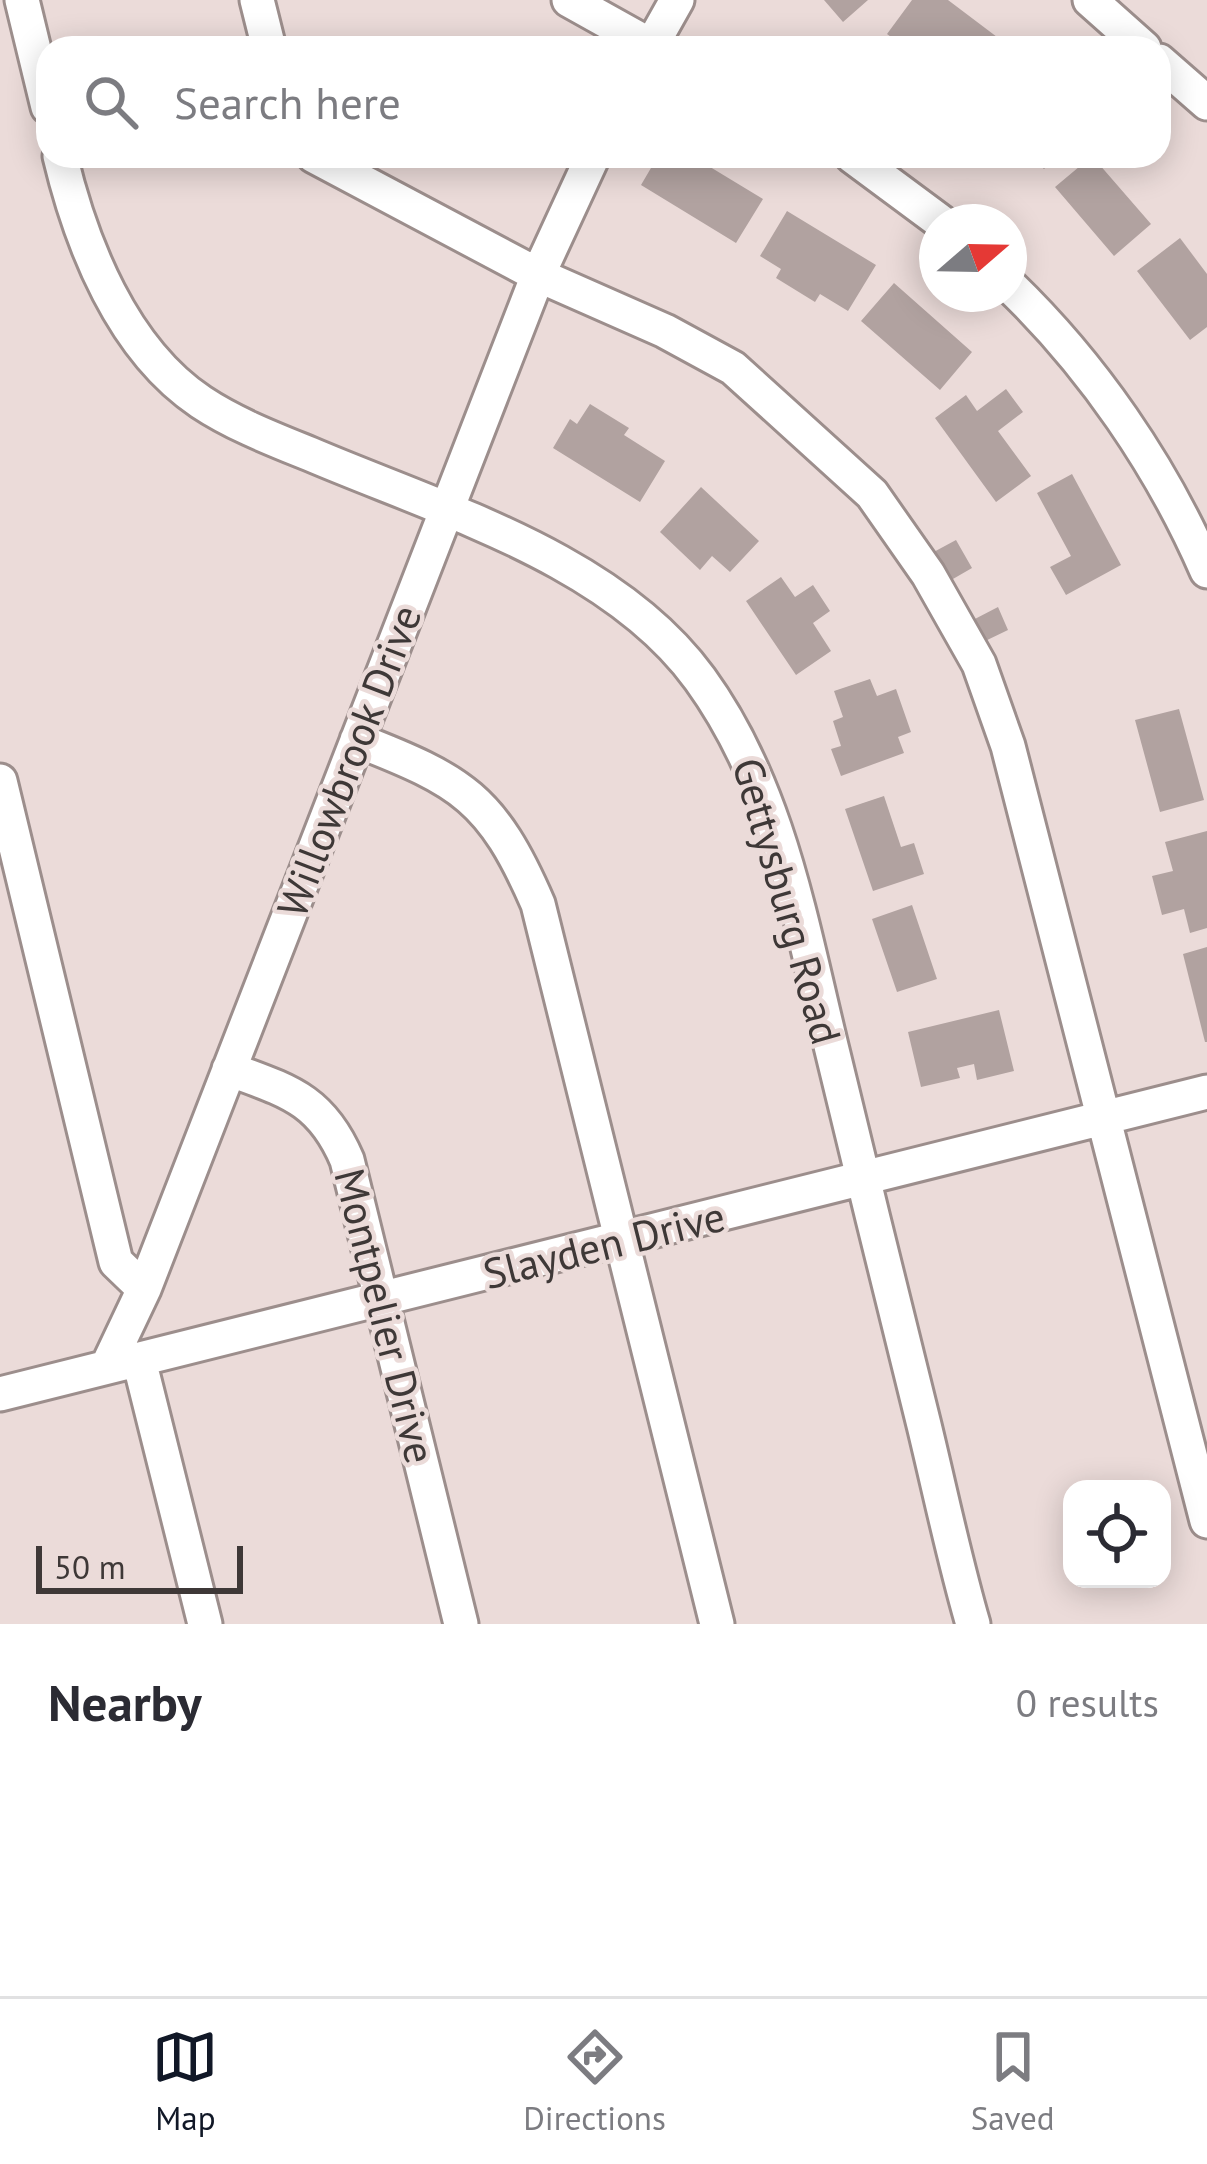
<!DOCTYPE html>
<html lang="en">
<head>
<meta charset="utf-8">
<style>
  body { margin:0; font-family:"PT Sans",sans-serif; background:#f2f2f3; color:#2b2b33 }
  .controls { position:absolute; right:36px; bottom:36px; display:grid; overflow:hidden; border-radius:24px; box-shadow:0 6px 30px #0003 }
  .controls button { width:108px; height:108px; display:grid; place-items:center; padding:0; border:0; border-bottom:3px solid #e1e1e2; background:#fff; color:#2b2b33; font:60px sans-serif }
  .compass { position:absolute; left:919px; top:204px; width:108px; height:108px; border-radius:50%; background:#fff; box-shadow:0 6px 30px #0003; rotate:70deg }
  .scale { position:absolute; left:36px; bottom:30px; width:207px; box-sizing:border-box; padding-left:12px; border:6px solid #3e3837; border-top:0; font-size:33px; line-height:42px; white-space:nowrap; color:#3e3837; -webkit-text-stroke:9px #ebdbd9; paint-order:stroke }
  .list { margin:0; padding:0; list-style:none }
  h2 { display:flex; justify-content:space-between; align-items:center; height:156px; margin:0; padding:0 48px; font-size:51px }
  h2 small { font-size:39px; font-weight:400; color:#7c7c81 }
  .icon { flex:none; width:66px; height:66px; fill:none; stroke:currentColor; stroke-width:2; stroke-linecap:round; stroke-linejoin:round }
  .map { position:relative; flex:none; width:1207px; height:1624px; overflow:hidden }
  .search { position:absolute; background:#fff; box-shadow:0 6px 30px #0003; left:36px; right:36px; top:36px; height:132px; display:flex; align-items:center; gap:30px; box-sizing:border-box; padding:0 42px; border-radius:36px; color:#7c7c81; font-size:45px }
  .sheet { height:372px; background:#fff }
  nav { display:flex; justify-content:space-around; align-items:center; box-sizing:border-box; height:168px; border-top:3px solid #e1e1e2; background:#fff; font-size:33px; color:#7c7c81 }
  nav a { display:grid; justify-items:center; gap:6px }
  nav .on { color:#111827 }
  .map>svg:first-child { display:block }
  .building { fill:#b1a2a0 }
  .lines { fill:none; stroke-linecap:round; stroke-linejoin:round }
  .minor-casing { stroke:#9c8e8c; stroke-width:39 }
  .minor { stroke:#fff; stroke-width:33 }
  .labels { text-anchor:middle; stroke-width:9; stroke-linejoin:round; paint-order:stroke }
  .street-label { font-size:42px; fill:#3e3837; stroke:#ebdbd9 }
</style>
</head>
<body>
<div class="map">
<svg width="1207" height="1624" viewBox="0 0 1207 1624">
  <rect width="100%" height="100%" fill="#ebdbd9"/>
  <path class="building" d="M 824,0 L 868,0 L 843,22 Z
    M 912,0 L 948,0 L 997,37 L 989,48 L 906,48 L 887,34 Z
    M 658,156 L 692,156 L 763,199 L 736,243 L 641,185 Z
    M 1030,156 L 1057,156 L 1044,169 Z
    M 1092,156 L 1151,224 L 1114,256 L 1055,187 Z
    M 787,211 L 876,265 L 848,311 L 820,294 L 815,302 L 776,278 L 781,269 L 760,256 Z
    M 1180,238 L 1207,274 L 1207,327 L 1190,340 L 1137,271 Z
    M 894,283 L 972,352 L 940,390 L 861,321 Z
    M 1006,389 L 1023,412 L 998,431 L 1031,476 L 996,502 L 935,418 L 966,395 L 977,411 Z
    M 590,404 L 629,428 L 624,435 L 665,461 L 640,502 L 553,448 L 570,419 L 577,424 Z
    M 1072,474 L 1121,565 L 1066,595 L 1050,567 L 1071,556 L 1037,493 Z
    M 701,487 L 759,541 L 730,572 L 712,556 L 700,570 L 660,532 Z
    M 956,540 L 972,568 L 946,583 L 930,554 Z
    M 781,577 L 795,597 L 813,585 L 830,611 L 813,623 L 831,651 L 796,675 L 746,601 Z
    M 998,607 L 1008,630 L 981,643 L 971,621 Z
    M 870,679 L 877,696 L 896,689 L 911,732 L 898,737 L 904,753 L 841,776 L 831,749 L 841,746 L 833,721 L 843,717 L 834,691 Z
    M 1179,709 L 1204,800 L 1160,812 L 1135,720 Z
    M 884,796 L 901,847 L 914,843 L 924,874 L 873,891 L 845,809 Z
    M 1207,831 L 1207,928 L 1190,933 L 1184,909 L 1162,915 L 1152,876 L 1173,871 L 1165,842 Z
    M 912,905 L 937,979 L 897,992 L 872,919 Z
    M 1207,947 L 1207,1042 L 1205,1042 L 1183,954 Z
    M 999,1010 L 1014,1071 L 977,1080 L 974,1064 L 957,1068 L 960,1078 L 921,1087 L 908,1032 Z"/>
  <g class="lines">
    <g class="minor-casing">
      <path id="minor" d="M 22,0 L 48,107
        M 257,0 L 269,48
        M 569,0 L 655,48
        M 1090,0 L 1144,48
        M 650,48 L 677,0
        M 1159,61 L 1207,103
        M 60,156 C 81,244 122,349 201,402 C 234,424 273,439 310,454 C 441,510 613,559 700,679 C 780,789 801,925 833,1054 C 863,1178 893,1301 924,1425 C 940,1491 954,1559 973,1624
        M 314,156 L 538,275 L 665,331 L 733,368 L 872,494 L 928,574 L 979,664 L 1008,746 L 1207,1521
        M 852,156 L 941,222
        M 1009,285 C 1092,365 1161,465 1207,571
        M 357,740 C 462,781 492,798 538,904 L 717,1624
        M 0,781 L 116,1262 L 144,1289
        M 229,1069 C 288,1091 321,1099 347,1160 L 461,1624
        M 139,1360 L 205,1624
        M 107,1367 L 144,1289 L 538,275 L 593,156
        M 0,1394 L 1207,1092"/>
    </g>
    <use href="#minor" class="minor"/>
  </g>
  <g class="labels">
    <g class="street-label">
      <text transform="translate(349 761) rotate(-69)" y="15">Willowbrook Drive</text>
      <text transform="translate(787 901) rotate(74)" y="15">Gettysburg Road</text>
      <text transform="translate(604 1245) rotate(-14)" y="15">Slayden Drive</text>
      <text transform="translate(385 1316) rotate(76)" y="15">Montpelier Drive</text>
    </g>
  </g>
</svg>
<div class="controls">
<button><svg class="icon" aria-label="locate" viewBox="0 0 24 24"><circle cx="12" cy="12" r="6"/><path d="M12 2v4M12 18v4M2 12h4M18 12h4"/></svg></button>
</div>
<svg class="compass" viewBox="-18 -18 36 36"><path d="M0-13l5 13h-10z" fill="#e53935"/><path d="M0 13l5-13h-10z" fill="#7c7c81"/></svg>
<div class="scale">50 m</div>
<div class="search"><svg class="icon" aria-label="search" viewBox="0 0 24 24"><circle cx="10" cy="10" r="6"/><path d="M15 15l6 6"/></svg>Search here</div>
</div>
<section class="sheet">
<h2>Nearby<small>0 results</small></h2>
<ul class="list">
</ul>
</section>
<nav>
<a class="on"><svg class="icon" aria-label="map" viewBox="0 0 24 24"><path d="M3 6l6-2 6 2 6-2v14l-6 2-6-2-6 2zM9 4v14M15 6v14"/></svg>Map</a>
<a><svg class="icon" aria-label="directions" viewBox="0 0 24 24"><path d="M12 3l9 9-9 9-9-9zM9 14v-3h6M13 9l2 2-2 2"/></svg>Directions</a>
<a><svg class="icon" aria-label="saved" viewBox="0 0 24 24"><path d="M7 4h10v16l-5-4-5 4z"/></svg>Saved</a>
</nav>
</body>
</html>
